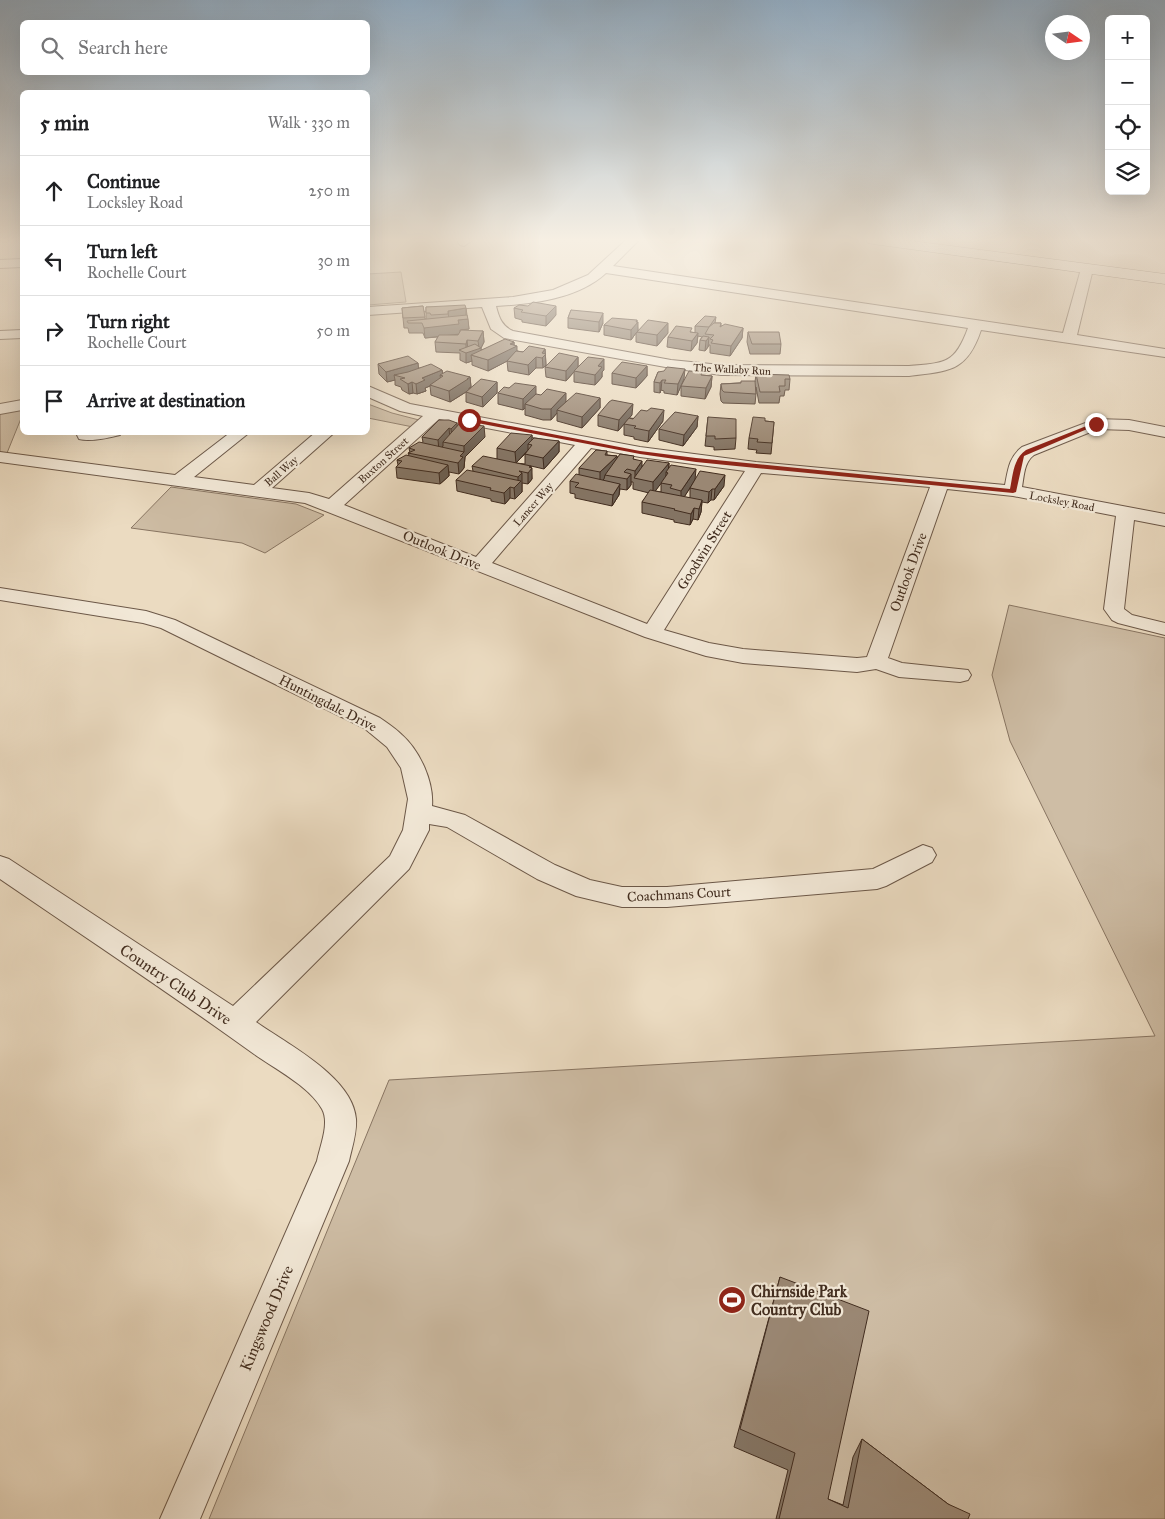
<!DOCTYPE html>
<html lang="en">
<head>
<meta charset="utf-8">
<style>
  body { margin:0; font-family:"IM FELL Great Primer",serif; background:#f6f6f6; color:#202124 }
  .controls { position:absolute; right:15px; top:15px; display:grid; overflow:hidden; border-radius:8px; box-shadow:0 5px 20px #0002 }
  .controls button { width:45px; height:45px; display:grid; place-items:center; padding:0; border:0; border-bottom:1px solid #e0e0e0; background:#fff; color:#202124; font:25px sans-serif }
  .compass { position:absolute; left:1045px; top:15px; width:45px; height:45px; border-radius:50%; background:#fff; box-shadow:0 5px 20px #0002; rotate:103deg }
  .stop { position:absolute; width:15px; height:15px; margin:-11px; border:4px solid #8f2418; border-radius:50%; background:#fff }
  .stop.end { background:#8f2418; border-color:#fff; box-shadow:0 1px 5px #0008 }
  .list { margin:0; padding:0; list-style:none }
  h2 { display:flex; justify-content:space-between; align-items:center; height:65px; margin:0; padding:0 20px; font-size:21px }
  h2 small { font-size:16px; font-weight:400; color:#757577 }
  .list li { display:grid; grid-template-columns:32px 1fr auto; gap:15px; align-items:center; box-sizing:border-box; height:70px; padding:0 20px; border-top:1px solid #e0e0e0 }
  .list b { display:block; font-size:19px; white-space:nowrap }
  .list p { margin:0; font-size:16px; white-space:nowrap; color:#757577 }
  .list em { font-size:16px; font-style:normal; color:#757577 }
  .icon { flex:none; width:28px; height:28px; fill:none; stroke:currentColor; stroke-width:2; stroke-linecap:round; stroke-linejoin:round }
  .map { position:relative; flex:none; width:1165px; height:1519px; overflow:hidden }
  .search { position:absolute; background:#fff; box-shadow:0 5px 20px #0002; left:20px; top:20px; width:350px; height:55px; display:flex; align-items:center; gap:12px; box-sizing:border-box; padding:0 18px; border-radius:8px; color:#757577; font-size:19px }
  .panel { position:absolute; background:#fff; box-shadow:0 5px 20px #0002; left:20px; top:90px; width:350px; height:345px; border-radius:8px }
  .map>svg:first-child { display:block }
  .green { fill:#cebda5; stroke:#887562 }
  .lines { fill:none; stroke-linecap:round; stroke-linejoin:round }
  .street-casing { stroke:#6c5848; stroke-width:2 }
  .secondary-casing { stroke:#422d1f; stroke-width:1 }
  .street { fill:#f2e8d7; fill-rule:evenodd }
  .secondary { fill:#f2e8d7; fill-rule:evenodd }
  .wall { fill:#847463; stroke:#422d1f; fill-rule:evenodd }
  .shaded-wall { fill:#6c5e50; stroke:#422d1f }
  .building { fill:#9a8773; stroke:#422d1f }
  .route { fill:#8f2418 }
  .labels { text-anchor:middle; stroke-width:4.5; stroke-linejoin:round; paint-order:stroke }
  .far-street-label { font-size:11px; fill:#422d1f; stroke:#f2e8d7 }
  .street-label { font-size:14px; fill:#422d1f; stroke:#f2e8d7 }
  .near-street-label { font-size:16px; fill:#422d1f; stroke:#f2e8d7 }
  .near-poi-label { font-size:16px; font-weight:bold; fill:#422d1f; stroke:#f2e8d7; text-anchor:start }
</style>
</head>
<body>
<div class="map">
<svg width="1165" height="1519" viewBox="0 0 1165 1519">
  <rect width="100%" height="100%" fill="#ebdbc1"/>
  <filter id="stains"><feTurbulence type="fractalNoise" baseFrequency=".004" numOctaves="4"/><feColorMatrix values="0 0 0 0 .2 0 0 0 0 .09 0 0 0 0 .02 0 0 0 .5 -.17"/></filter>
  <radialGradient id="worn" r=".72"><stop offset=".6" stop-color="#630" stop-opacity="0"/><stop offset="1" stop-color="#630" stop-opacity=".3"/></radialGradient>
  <path class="green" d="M 401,272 L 406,302 L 368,305 L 368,274 Z
    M 368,404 L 392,413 L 419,420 L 413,427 L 368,418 Z
    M 22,408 L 22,416 L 7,453 L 0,452 L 0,412 Z
    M 171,487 L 296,504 L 324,515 L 265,553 L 242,543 L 131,528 Z
    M 1009,605 L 1165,638 L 1165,1519 L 209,1519 L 389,1080 L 1155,1036 L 1010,741 L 992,675 Z"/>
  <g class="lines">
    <g class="street-casing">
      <path id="street" d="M 459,240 L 473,240 L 464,246 L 460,245 L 458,242 Z
        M 626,240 L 639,240 L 613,266 L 1063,333 L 1081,269 L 1087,265 L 1093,269 L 1077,335 L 1165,349 L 1165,357 L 981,330 C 967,372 949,371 909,376 L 721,375 L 671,368 L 504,338 L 491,329 L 482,307 L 368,315 L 368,307 L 513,297 L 553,290 L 588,275 ZM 606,273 L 968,328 C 955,364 945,363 909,366 L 721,365 L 671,360 L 513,331 C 502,326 499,318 496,306 C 532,304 578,299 606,273 Z
        M 22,259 L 22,267 L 0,268 L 0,260 Z
        M 22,330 L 22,338 L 0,339 L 0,331 Z
        M 368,386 L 410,404 L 640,447 L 756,462 L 1005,485 C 1008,470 1009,457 1022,447 L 1096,419 L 1129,420 L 1165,427 L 1165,437 L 1129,430 L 1098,429 L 1034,455 C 1024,462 1024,476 1022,487 L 1165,514 L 1165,526 L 1134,520 L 1124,609 L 1132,615 L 1165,623 L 1165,635 L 1118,623 L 1112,620 L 1104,609 L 1116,516 L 1013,496 L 947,489 L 888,658 L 902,663 L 968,670 L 971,675 L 968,680 L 960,682 L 899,677 L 876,669 L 857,672 L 743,663 L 706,656 L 645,637 L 305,503 L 0,462 L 0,452 L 175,475 L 231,432 L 250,432 L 194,477 L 254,485 L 316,432 L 335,432 L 272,488 L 309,493 L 329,499 L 423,416 L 400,411 L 368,397 ZM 439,419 L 575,445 L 476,557 L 344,505 ZM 591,448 L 640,457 L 745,471 L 647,624 L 492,563 ZM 761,473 L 930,487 L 867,657 L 857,658 L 743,649 L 709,643 L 664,630 Z
        M 22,400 L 22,410 L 0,414 L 0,404 Z
        M 78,432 L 122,432 L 120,435 C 108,438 91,442 79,439 L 77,435 Z
        M 0,588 L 146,611 L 175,620 L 380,718 C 387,723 395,728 402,735 C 420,751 434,782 432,806 L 465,815 L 555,865 L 590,880 L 622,887 L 667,887 L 873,869 L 923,845 L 932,848 L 936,855 L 932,862 L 886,886 L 877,889 L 667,907 L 622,907 L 576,896 L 537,879 L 447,827 L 429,824 L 429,830 L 409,869 L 256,1022 C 287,1044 353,1077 356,1119 C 357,1133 352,1147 349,1161 L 200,1519 L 160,1519 L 317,1161 C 320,1146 330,1123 322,1109 C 310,1087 274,1068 254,1054 C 171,994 85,937 0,879 L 0,856 L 9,859 L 233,1006 L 390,856 L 403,830 L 408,799 L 401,768 L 387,747 L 364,728 L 161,628 L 143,623 L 0,600 Z"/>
    </g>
    <g class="secondary-casing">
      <path id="secondary" d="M 866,240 L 905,240 L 1165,274 L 1165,284 L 873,244 L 868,243 Z"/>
    </g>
    <use href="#street" class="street"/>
    <use href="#secondary" class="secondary"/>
  </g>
  <path class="wall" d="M 423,306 L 425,319 L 426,319 L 426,307 L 466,308 L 469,329 L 460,330 L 460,333 L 483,331 L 484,342 L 481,348 L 481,350 L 514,342 L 514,345 L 517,351 L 523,352 L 545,349 L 546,365 L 543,368 L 536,368 L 529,375 L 508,371 L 507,361 L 488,371 L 472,365 L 472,361 L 466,363 L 460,360 L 460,353 L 436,352 L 435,342 L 438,337 L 425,338 L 423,333 L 409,333 L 408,328 L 404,328 L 402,308 Z
    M 514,308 L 556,315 L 546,326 L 522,322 L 522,320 L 515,318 Z
    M 571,310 L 603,323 L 599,332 L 568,328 L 568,318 Z
    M 716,317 L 715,323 L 721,323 L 721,326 L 743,328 L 742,338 L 730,356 L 710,353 L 710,345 L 709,345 L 708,347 L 705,351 L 699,350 L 700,340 L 702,337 L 698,336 L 697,343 L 691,351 L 667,347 L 668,337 L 691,332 L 695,333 L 695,326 Z
    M 637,322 L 638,331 L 668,333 L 657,346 L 636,342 L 636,333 L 631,340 L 604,335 L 604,325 Z
    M 748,332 L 781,344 L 780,354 L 750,354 L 747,342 Z
    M 578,357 L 578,367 L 604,370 L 602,372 L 602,377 L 595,385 L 574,382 L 574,372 L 566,381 L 546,377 L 545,367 Z
    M 418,363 L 418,368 L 442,370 L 443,374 L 470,377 L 471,387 L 469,389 L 497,382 L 497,393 L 483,407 L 466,402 L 466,392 L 450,402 L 431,395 L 430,386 L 425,388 L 426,391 L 417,394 L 413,393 L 409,394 L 402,390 L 401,387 L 395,385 L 395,380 L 387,382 L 379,374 L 378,364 Z
    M 647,366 L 647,376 L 636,388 L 612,384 L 612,373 Z
    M 658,372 L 684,379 L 677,395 L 664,393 L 664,391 L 661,390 L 660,393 L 654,392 L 654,382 Z
    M 756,374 L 790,379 L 789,390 L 785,390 L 784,396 L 780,396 L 779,403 L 759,403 L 756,387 L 756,394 L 755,404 L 723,403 L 721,401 L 720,394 L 721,384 L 755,382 Z
    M 702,375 L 712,376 L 711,387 L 705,399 L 681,396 L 681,386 Z
    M 509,388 L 566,403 L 600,398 L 600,408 L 582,428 L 557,421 L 557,413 L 551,420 L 543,420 L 525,415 L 525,408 L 523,410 L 498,404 L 498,393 Z
    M 598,415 L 632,415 L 629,418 L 663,421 L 648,442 L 634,439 L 634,437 L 624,435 L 624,424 L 618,431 L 598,426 Z
    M 698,416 L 697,427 L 683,446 L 659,440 L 659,429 Z
    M 708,417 L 736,438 L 735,449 L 714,450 L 714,447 L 705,446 Z
    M 765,421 L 774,422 L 771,454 L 756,453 L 757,450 L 748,449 L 749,438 Z
    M 458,425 L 485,437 L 465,457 L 464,468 L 459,474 L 449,472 L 449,476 L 440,484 L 397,478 L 396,467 L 398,465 L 397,460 L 409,455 L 408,453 L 410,453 L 409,448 L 423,442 L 422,437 Z
    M 532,435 L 532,441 L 559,441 L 559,452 L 544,469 L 531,466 L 532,479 L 528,484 L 522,483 L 522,492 L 515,499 L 510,498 L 505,504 L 491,501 L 491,499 L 457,491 L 456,480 L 473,471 L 472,466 L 497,459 L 497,448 ZM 528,451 L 525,454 L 525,464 L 516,463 Z
    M 607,451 L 607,455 L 617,456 L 617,459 L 634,459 L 642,466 L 669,463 L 669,468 L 695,480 L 724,486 L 714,500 L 711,500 L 708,503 L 702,502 L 701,512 L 698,520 L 693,519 L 690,525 L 674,522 L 674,520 L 642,513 L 642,502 L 649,493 L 633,489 L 633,482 L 631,482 L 631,485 L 627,490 L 620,489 L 619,495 L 612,506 L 575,498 L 575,494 L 570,493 L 570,481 L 579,475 L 579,468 ZM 694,482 L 690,488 L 690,498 L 684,497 ZM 661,483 L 661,492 L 655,491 Z
    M 780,1277 L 828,1499 L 843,1505 L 853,1457 L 862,1439 L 968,1519 L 776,1519 L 788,1470 L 734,1447 Z"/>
  <path class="shaded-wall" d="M 556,306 L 556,315 L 546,326 L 546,316 Z
    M 466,308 L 466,318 L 449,321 L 448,311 Z
    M 603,313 L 603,323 L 599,332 L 599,322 Z
    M 468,319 L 469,329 L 460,330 L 460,334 L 425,338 L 424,328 L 458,320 Z
    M 637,320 L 637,323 L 638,322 L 638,332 L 637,332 L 636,333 L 631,340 L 631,330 Z
    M 668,323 L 668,333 L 657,346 L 657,335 Z
    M 743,328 L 742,338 L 730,356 L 731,346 Z
    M 483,331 L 484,342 L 481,348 L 482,358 L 471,355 L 472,361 L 466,363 L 466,344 L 467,340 L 468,351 L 479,348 L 478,341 Z
    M 698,333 L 697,343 L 691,351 L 692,341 Z
    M 709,337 L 708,347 L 705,351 L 706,341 Z
    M 514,342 L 514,347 L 517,346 L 517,356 L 488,371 L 488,360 Z
    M 545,349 L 546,365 L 543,368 L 542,353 Z
    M 536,357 L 536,368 L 529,375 L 528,365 Z
    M 578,357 L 578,367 L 566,381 L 566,371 Z
    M 604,359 L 604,370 L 602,372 L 602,377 L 595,385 L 595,375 L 598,366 Z
    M 418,363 L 419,374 L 394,375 L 395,380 L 387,382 L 386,372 Z
    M 647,366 L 647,376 L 636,388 L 636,378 Z
    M 685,369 L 684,379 L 677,395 L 678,384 Z
    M 442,370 L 443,376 L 440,375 L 441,382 L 430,385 L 430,386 L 425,388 L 426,391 L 417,394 L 416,384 L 422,378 Z
    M 712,376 L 711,387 L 705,399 L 706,388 Z
    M 470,377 L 471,387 L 469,388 L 469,390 L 450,402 L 449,391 Z
    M 662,380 L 661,390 L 660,393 L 660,383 Z
    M 412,382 L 413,393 L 409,394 L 408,384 Z
    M 497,382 L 497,393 L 483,407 L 482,397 Z
    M 536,386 L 536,397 L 525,404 L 525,408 L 523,410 L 523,399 Z
    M 566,393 L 566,403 L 557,410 L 557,413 L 551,420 L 551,409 Z
    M 600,398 L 600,408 L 582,428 L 582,417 Z
    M 633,404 L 632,415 L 618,431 L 619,420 Z
    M 664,410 L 663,421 L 648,442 L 649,431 Z
    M 698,416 L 697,427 L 683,446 L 684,435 Z
    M 457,423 L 458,434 L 452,440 L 451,429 Z
    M 484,426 L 485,437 L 465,457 L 464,468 L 459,474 L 458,463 L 460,456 L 464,452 L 464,446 Z
    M 449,428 L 450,439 L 443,442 L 443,446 L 439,451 L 438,440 Z
    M 532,435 L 532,445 L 528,444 L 528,450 L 516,463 L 515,452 Z
    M 559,441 L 559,452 L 544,469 L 543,458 Z
    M 617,456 L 617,467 L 605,475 L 604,479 L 600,483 L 600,472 Z
    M 642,461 L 642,472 L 635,478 L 635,471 Z
    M 669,463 L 668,473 L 666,472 L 666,477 L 653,494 L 653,482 Z
    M 448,465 L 449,476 L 440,484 L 439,473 Z
    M 531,466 L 531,469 L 532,468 L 532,479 L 528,484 L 528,473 L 529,467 Z
    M 696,469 L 695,480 L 681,502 L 681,491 Z
    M 522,473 L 522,492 L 515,499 L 514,488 L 518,484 L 518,477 Z
    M 631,474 L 631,485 L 627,490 L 627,479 Z
    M 725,475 L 724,486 L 714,500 L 715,489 Z
    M 620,484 L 619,495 L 612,506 L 613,495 Z
    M 510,487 L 510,498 L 505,504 L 504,493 Z
    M 712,489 L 711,500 L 708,503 L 709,492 Z
    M 702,500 L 701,512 L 698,520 L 699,509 Z
    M 694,508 L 693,519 L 690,525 L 691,514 Z"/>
  <path class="building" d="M 533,302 L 556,306 L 546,316 L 521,312 L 523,310 L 514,308 L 519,305 L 528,306 Z
    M 465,305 L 466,308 L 448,311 L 448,314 L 431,315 L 430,313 L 426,313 L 426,307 Z
    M 423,306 L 425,317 L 403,318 L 402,308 Z
    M 571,310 L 603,313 L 599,322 L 568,318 Z
    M 467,315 L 468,319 L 458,320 L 459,324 L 424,328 L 422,323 L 408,323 L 407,321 Z
    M 705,316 L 716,317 L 709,327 L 695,326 Z
    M 612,318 L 637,320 L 636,322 L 638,322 L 631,330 L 604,325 Z
    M 648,320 L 668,323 L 657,335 L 637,332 Z
    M 714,323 L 721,323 L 720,327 L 725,324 L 743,328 L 731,346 L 711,343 L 713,340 L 710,339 L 714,335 L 705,334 L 709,327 Z
    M 676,326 L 692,328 L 690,332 L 698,333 L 692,341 L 668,337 Z
    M 461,330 L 483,331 L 478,341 L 467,340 L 466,344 L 435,342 L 439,335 L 458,335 Z
    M 748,332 L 779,332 L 781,344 L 752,344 Z
    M 703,336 L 709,337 L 706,341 L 700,340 Z
    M 505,339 L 514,342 L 510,344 L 517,346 L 488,360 L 471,355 Z
    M 475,344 L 481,348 L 466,353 L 459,350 Z
    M 529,346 L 545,349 L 542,353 L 546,354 L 542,358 L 536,357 L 528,365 L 507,361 L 516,351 L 523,352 Z
    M 559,353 L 578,357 L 566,371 L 545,367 Z
    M 408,356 L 418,363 L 386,372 L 378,364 Z
    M 588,357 L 604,359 L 598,366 L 602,367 L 595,375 L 574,371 Z
    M 622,362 L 647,366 L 636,378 L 612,373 Z
    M 431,364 L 442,370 L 422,378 L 425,380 L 416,384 L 412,382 L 408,384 L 400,379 L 405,378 L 394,375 L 408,372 Z
    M 667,367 L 685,369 L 678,384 L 664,383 L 666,380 L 662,380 L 660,383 L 654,382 L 658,372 L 664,371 Z
    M 447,371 L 470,377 L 467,379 L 468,379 L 449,391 L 430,385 L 443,376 L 440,375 Z
    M 689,371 L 702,372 L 701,375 L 712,376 L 706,388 L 681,386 Z
    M 756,374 L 789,375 L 790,379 L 785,379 L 785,386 L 779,386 L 780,392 L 760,392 Z
    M 481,379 L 497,382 L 482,397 L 466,392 Z
    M 741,381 L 755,381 L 756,394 L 724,392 L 722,390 L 721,384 L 741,383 Z
    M 515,383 L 536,386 L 523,399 L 498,393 L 504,387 L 509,388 Z
    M 547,389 L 566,393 L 551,409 L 542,409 L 525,404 L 536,394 L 541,395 Z
    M 576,393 L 600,398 L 582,417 L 557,410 Z
    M 612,400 L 633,404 L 619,420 L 598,415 L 609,402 Z
    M 651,408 L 664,410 L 649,431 L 634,428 L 636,426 L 624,424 L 629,418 L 633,419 L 641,410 L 647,411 Z
    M 675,412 L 698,416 L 684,435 L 659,429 Z
    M 708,417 L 736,419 L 736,438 L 715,439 L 715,436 L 706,436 Z
    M 753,417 L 765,418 L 765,421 L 774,422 L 772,443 L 757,442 L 758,439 L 749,438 Z
    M 439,420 L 449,420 L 457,423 L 451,429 L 449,428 L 438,440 L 422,437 Z
    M 460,423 L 484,426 L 464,446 L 443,442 Z
    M 511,433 L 532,435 L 515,452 L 497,448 Z
    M 534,438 L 559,441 L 543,458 L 525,454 L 532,445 L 528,444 Z
    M 419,442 L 464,452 L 460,456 L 463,457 L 458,463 L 408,453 L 415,450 L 409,448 Z
    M 596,450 L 607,451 L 605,455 L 617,456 L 600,472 L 579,468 Z
    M 620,454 L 634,456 L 633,459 L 642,461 L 635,471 L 627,469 L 624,472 L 631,474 L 627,479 L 605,475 Z
    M 406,455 L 448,465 L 439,473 L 396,467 L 402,461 L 397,460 Z
    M 483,456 L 531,466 L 529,467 L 532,468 L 528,473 L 519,471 L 522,473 L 518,477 L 472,466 Z
    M 647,460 L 669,463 L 653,482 L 634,478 Z
    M 671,465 L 696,469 L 681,491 L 670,488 L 672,485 L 661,483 L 668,473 L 666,472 Z
    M 467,470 L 521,481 L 514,488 L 510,487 L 504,493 L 490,490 L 491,488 L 456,480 Z
    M 700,471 L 725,475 L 715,489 L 712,489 L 709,492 L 690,488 Z
    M 576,474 L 620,484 L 613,495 L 575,487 L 579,483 L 570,481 Z
    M 650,490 L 702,500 L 699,509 L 694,508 L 691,514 L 674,510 L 675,509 L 642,502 Z
    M 780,1277 L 869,1311 L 828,1499 L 848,1508 L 862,1439 L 948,1504 L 970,1514 L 968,1519 L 779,1519 L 795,1453 L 740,1429 Z"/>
  <linearGradient id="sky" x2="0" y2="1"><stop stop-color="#92acc2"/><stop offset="0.53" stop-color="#f6efe3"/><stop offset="1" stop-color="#f6efe3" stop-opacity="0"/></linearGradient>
  <rect width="1165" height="453" fill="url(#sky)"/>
  <path class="route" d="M 469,418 L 640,451 L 696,458 L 1010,489 C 1013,475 1013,459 1026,450 L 1094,423 L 1099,424 L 1024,456 L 1016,492 L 1013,493 L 696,462 L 640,454 L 467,421 Z"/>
  <defs>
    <g id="stadium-disc" transform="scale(1.4375)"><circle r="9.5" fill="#8f2418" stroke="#f2e8d7"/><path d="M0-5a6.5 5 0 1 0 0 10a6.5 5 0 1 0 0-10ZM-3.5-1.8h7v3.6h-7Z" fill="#fff"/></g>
  </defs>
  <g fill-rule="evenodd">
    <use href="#stadium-disc" x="732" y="1300"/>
  </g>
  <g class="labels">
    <g class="far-street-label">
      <text transform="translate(732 369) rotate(3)" y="4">The Wallaby Run</text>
      <text transform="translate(383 460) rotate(-42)" y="4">Buxton Street</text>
      <text transform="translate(281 471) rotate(-41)" y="4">Ball Way</text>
      <text transform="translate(1062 501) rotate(11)" y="4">Locksley Road</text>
      <text transform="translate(533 504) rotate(-49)" y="4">Lancer Way</text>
    </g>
    <g class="street-label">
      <text transform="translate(442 550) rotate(22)" y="5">Outlook Drive</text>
      <text transform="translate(704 550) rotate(-58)" y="5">Goodwin Street</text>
      <text transform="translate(908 572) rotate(-70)" y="5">Outlook Drive</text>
      <text transform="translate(328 703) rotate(27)" y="5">Huntingdale Drive</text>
      <text transform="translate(679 894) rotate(-3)" y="5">Coachmans Court</text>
    </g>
    <g class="near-street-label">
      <text transform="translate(176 984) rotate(34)" y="6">Country Club Drive</text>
      <text transform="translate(266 1318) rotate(-67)" y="6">Kingswood Drive</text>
    </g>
    <g class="near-poi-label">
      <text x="751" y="1297">Chirnside Park<tspan x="751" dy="18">Country Club</tspan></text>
    </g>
  </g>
  <rect width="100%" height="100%" filter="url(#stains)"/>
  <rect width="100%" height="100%" fill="url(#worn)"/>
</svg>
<div class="controls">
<button>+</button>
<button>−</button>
<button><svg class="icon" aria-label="locate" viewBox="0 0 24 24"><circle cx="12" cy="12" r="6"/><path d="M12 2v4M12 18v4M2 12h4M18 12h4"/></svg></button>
<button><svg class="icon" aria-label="layers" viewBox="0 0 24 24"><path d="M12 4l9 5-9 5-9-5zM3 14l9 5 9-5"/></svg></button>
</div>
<svg class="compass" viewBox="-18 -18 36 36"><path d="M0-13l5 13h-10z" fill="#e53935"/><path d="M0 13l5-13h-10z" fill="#757577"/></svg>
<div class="stop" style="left:469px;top:420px"></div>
<div class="stop end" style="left:1096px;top:424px"></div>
<div class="search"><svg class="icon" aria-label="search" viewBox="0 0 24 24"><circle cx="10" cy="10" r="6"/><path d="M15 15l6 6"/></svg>Search here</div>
<section class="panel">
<h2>5 min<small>Walk · 330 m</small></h2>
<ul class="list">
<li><svg class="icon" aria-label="ahead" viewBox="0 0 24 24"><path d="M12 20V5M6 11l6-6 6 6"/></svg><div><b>Continue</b><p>Locksley Road</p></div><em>250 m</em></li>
<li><svg class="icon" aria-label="left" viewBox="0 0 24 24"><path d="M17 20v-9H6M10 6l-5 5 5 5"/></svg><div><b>Turn left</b><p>Rochelle Court</p></div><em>30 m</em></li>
<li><svg class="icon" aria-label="right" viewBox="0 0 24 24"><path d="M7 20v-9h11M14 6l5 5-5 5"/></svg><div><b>Turn right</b><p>Rochelle Court</p></div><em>50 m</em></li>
<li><svg class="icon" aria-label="arrive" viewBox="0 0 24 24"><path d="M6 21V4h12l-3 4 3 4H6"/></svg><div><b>Arrive at destination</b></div></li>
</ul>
</section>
</div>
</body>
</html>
